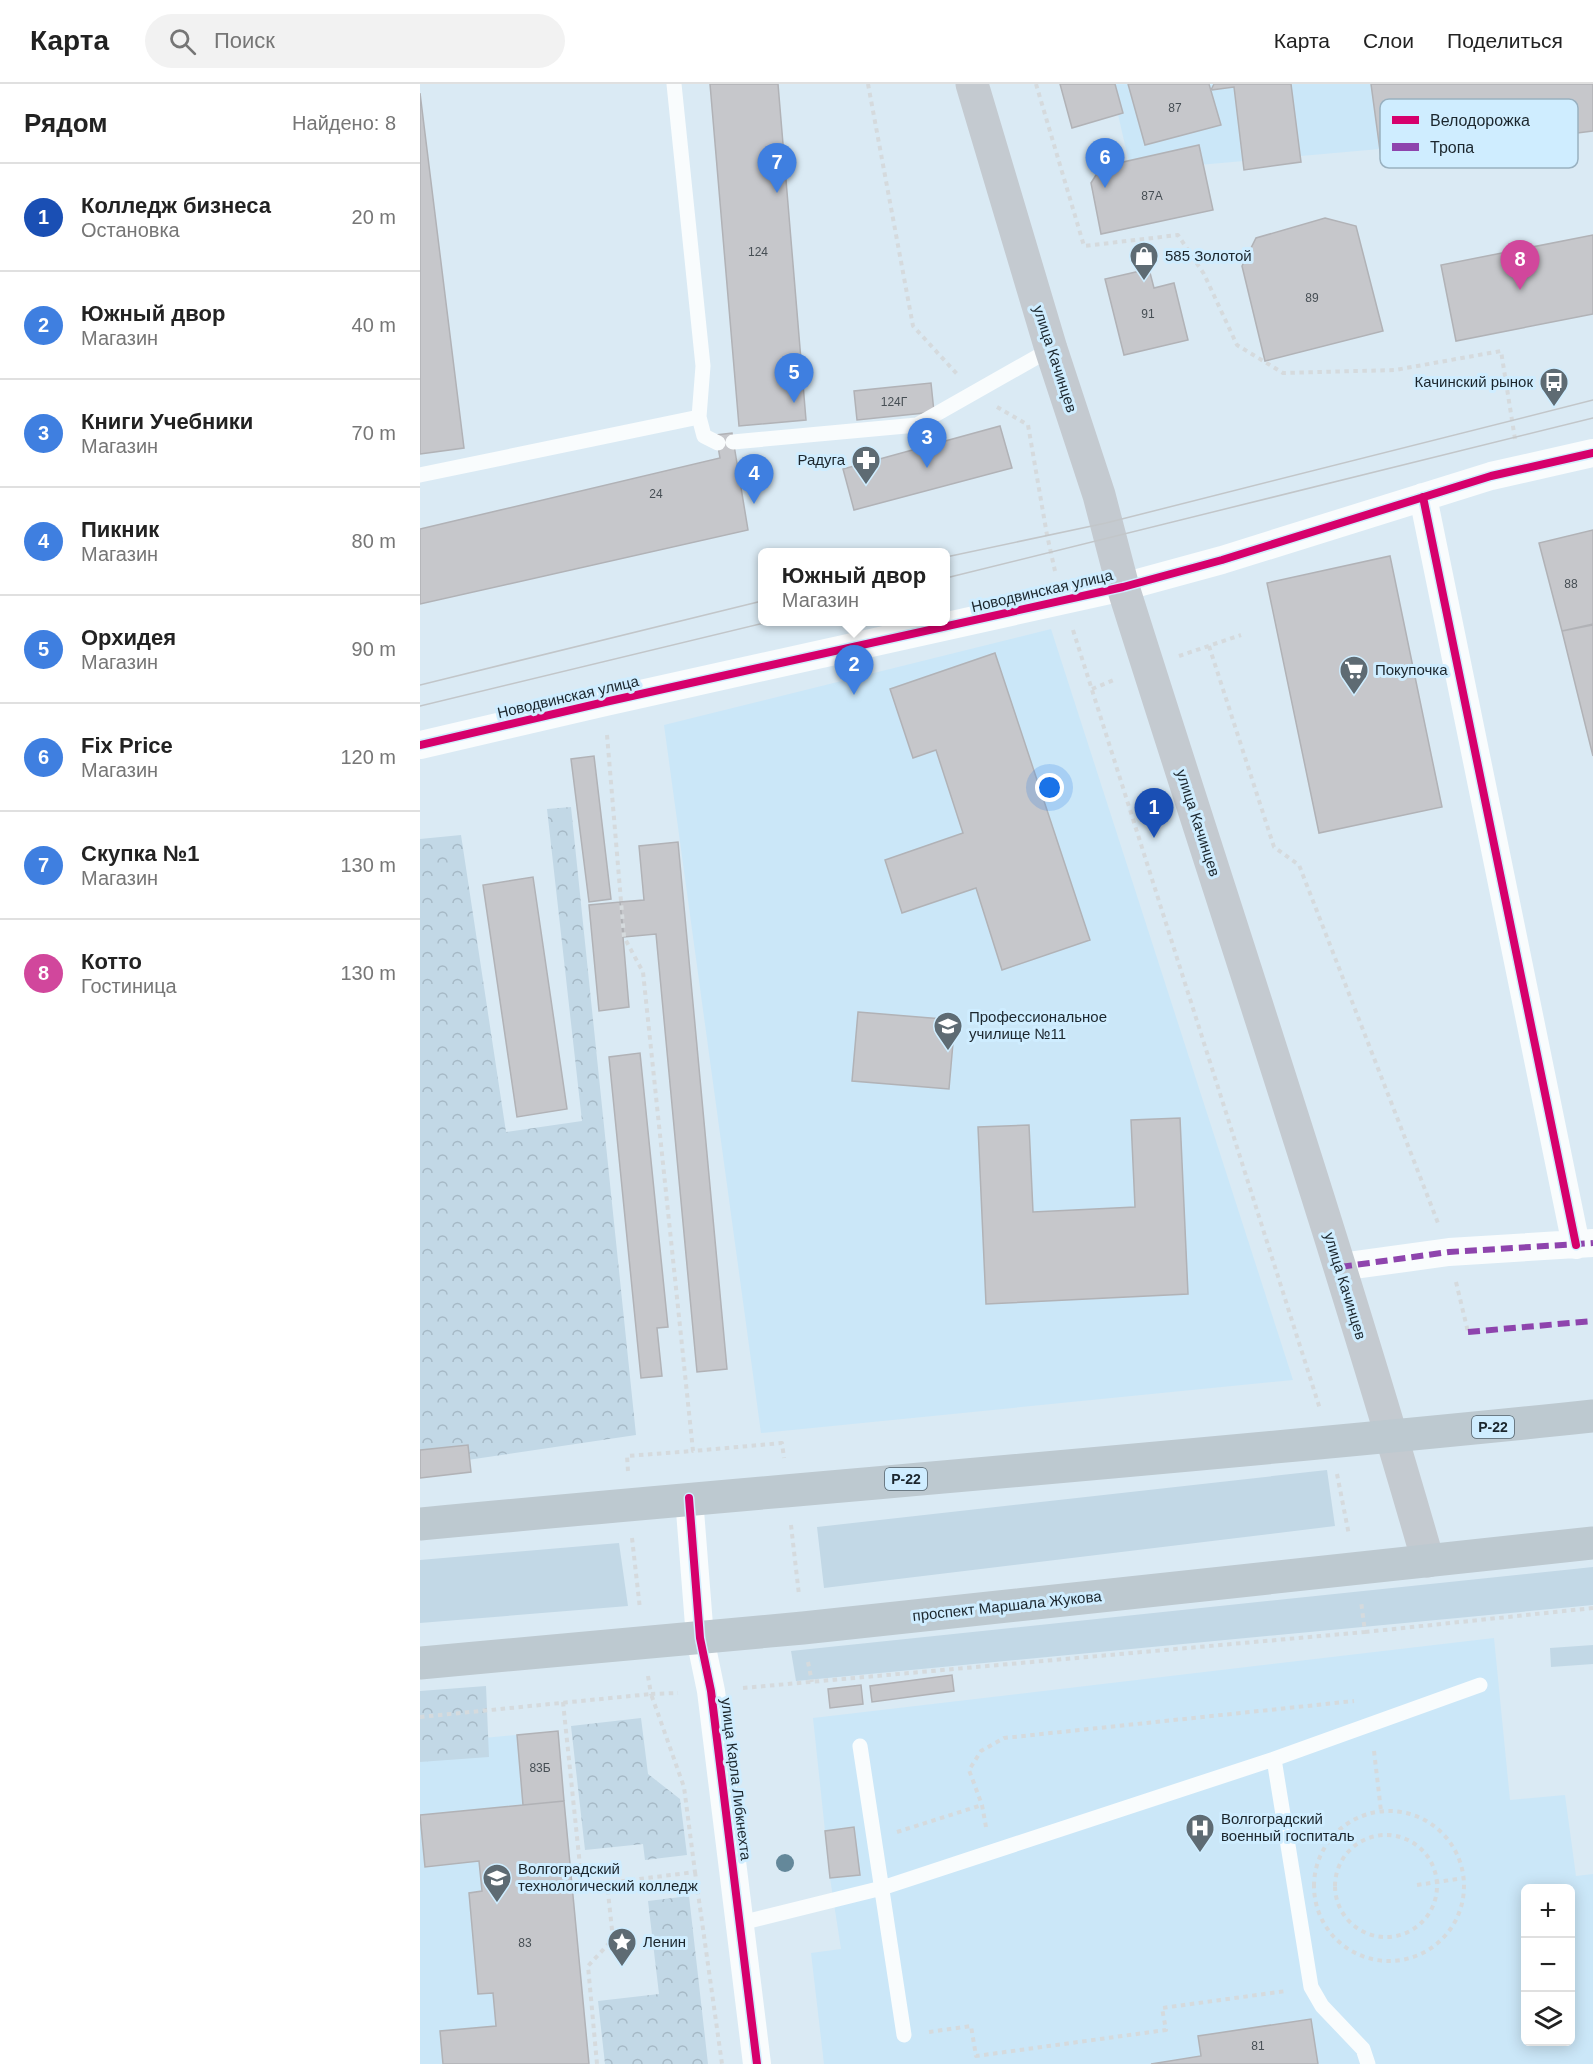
<!DOCTYPE html>
<html lang="ru">
<head>
<meta charset="utf-8">
<style>
  body { margin:0; font-family:Arial,sans-serif; background:#f2f2f2; color:#222 }
  .controls { position:absolute; right:18px; bottom:18px; display:grid; overflow:hidden; border-radius:9px; box-shadow:0 3px 15px #0003 }
  .controls button { width:54px; height:54px; display:grid; place-items:center; padding:0; border:0; border-bottom:2px solid #e0e0e0; background:#fff; color:#222; font:30px sans-serif }
  .you { position:absolute; left:630px; top:704px; width:21px; height:21px; margin:-15px; border:4px solid #fff; border-radius:50%; background:#1a73e8; box-shadow:0 0 0 9px #1a73e833 }
  .badge { display:grid; place-items:center; width:39px; height:39px; border-radius:50%; background:#5e6b73; color:#fff; font-size:20px; font-weight:700 }
  .pin { position:absolute; translate:-50% -50px; filter:drop-shadow(0 2px 3px #0008) }
  .pin::after { content:''; position:absolute; top:32px; width:21px; height:18px; background:inherit; clip-path:polygon(0 0,100% 0,50% 100%) }
  .popup { position:absolute; left:338px; top:464px; width:192px; height:78px; box-sizing:border-box; display:grid; place-content:center; border-radius:9px; background:#fff; filter:drop-shadow(0 2px 4px #0005); font-size:20px; white-space:nowrap; color:#767676 }
  .popup b { font-size:22px; color:#222 }
  .popup::after { content:''; position:absolute; left:50%; top:100%; margin-left:-12px; border:12px solid transparent; border-top-color:#fff }
  .list { margin:0; padding:0; list-style:none }
  h2 { display:flex; justify-content:space-between; align-items:center; height:78px; margin:0; padding:0 24px; font-size:26px }
  h2 small { font-size:20px; font-weight:400; color:#767676 }
  .list li { display:grid; grid-template-columns:39px 1fr auto; gap:18px; align-items:center; box-sizing:border-box; height:108px; padding:0 24px; border-top:2px solid #e0e0e0 }
  .list b { display:block; font-size:22px; white-space:nowrap }
  .list p { margin:0; font-size:20px; white-space:nowrap; color:#767676 }
  .list em { font-size:20px; font-style:normal; color:#767676 }
  .icon { flex:none; width:33px; height:33px; fill:none; stroke:currentColor; stroke-width:2; stroke-linecap:round; stroke-linejoin:round }
  .map { position:relative; flex:none; width:1173px; height:1980px; overflow:hidden }
  header { display:flex; align-items:center; gap:36px; box-sizing:border-box; height:84px; padding:0 30px; background:#fff; border-bottom:2px solid #e0e0e0 }
  header strong { font-size:28px }
  nav { display:flex; gap:33px; margin-inline-start:auto; font-size:21px }
  .search { width:420px; height:54px; background:#f2f2f2; display:flex; align-items:center; gap:15px; box-sizing:border-box; padding:0 21px; border-radius:33px; color:#767676; font-size:22px }
  main { display:flex }
  aside { flex:1; background:#fff }
  .map>svg:first-child { display:block }
  .built { fill:#cbe7f8; fill-rule:evenodd }
  .green { fill:#c2d8e6 }
  .forest { fill:url(#forest-crowns) }
  .building { fill:#c6c7cb; stroke:#b1b2b6; stroke-width:1.5 }
  .lines { fill:none; stroke-linecap:round; stroke-linejoin:round }
  .path { stroke:#d5dadd; stroke-width:4; stroke-dasharray:4.5 4.5; stroke-linecap:butt }
  .service { stroke:#f9fcfd; stroke-width:15 }
  .minor { stroke:#f9fcfd; stroke-width:28 }
  .secondary { stroke:#c4cad0; stroke-width:33 }
  .trunk { stroke:#bdc9d0; stroke-width:33 }
  .tram { stroke:#c2c6c9; stroke-width:1.5 }
  .quiet { stroke:#8e44ad; stroke-width:6; stroke-dasharray:12 6; stroke-linecap:butt }
  .cycleway-casing { stroke:#cfedff; stroke-width:11 }
  .cycleway { stroke:#d6006c; stroke-width:8 }
  .tree { fill:#64889a }
  .labels { text-anchor:middle; stroke-width:6; stroke-linejoin:round; paint-order:stroke }
  .number-label { font-size:12px; fill:#464e54 }
  .shield { fill:#cfedff; stroke:#51626c; stroke-width:1.5 }
  .shield-label { font-size:14px; font-weight:bold; fill:#1b262d }
  .poi-label { font-size:15px; fill:#1b262d; stroke:#cfedff; text-anchor:start }
  .street-label { font-size:15px; fill:#1b262d; stroke:#cfedff }
  .key { fill:#cfedff; stroke:#99b1c0; stroke-width:1.5 }
  .key-label { font-size:16px; fill:#1b262d }
</style>
</head>
<body>
<header>
<strong>Карта</strong>
<div class="search"><svg class="icon" aria-label="search" viewBox="0 0 24 24"><circle cx="10" cy="10" r="6"/><path d="M15 15l6 6"/></svg>Поиск</div>
<nav><a>Карта</a><a>Слои</a><a>Поделиться</a></nav>
</header>
<main>
<aside>
<h2>Рядом<small>Найдено: 8</small></h2>
<ul class="list">
<li><span class="badge" style="background:#1a4fb4">1</span><div><b>Колледж бизнеса</b><p>Остановка</p></div><em>20 m</em></li>
<li><span class="badge" style="background:#3f7fe0">2</span><div><b>Южный двор</b><p>Магазин</p></div><em>40 m</em></li>
<li><span class="badge" style="background:#3f7fe0">3</span><div><b>Книги Учебники</b><p>Магазин</p></div><em>70 m</em></li>
<li><span class="badge" style="background:#3f7fe0">4</span><div><b>Пикник</b><p>Магазин</p></div><em>80 m</em></li>
<li><span class="badge" style="background:#3f7fe0">5</span><div><b>Орхидея</b><p>Магазин</p></div><em>90 m</em></li>
<li><span class="badge" style="background:#3f7fe0">6</span><div><b>Fix Price</b><p>Магазин</p></div><em>120 m</em></li>
<li><span class="badge" style="background:#3f7fe0">7</span><div><b>Скупка №1</b><p>Магазин</p></div><em>130 m</em></li>
<li><span class="badge" style="background:#d1479c">8</span><div><b>Котто</b><p>Гостиница</p></div><em>130 m</em></li>
</ul>
</aside>
<div class="map">
<svg width="1173" height="1980" viewBox="0 0 1173 1980">
  <defs>
    <pattern id="forest-crowns" width="20" height="18" patternUnits="userSpaceOnUse" patternTransform="scale(1.5)"><rect width="20" height="18" fill="#c2d8e6"/><path d="M2 6a3 3 0 1 1 6 0M12 15a3 3 0 1 1 6 0" fill="none" stroke="#a6b9c6"/></pattern>
  </defs>
  <rect width="100%" height="100%" fill="#daeaf4"/>
  <path class="built" d="M 691,0 L 1173,0 L 1173,46 L 711,87 Z
    M 631,545 L 873,1296 L 341,1349 L 244,641 Z
    M 1074,1554 L 1090,1716 L 1145,1711 L 1156,1792 L 1173,1790 L 1173,1980 L 404,1980 L 391,1869 L 421,1865 L 410,1794 L 393,1634 ZM 1106,1804 L 1150,1804 L 1150,1958 L 1106,1958 Z
    M 138,1647 L 169,1980 L 0,1980 L 0,1660 Z"/>
  <path class="green" d="M 907,1386 L 915,1442 L 404,1504 L 397,1443 Z
    M 199,1459 L 208,1522 L 0,1539 L 0,1476 Z
    M 1173,1483 L 1173,1521 L 376,1597 L 371,1567 Z
    M 1173,1561 L 1173,1580 L 1131,1583 L 1130,1564 Z"/>
  <path class="forest" d="M 151,723 L 216,1351 L 0,1383 L 0,755 L 41,751 L 86,1048 L 162,1037 L 127,725 Z
    M 66,1602 L 69,1673 L 0,1678 L 0,1607 Z
    M 221,1634 L 228,1690 L 260,1715 L 267,1771 L 225,1776 L 223,1760 L 165,1766 L 151,1642 Z
    M 269,1812 L 288,1980 L 185,1980 L 178,1917 L 239,1910 L 228,1817 Z"/>
  <path class="building" d="M 290,0 L 358,0 L 386,336 L 319,342 Z
    M 640,0 L 695,0 L 703,29 L 652,44 Z
    M 708,0 L 789,0 L 801,41 L 725,61 Z
    M 794,0 L 871,0 L 881,78 L 824,86 L 814,3 L 791,6 Z
    M 951,0 L 1173,0 L 1173,47 L 961,74 Z
    M 0,9 L 44,364 L 0,370 Z
    M 779,61 L 793,126 L 681,150 L 671,99 L 681,83 Z
    M 905,134 L 936,142 L 963,247 L 845,277 L 822,182 L 836,154 Z
    M 1173,151 L 1173,230 L 1036,257 L 1021,181 Z
    M 729,185 L 734,204 L 754,199 L 768,256 L 704,271 L 685,195 Z
    M 511,299 L 514,328 L 437,336 L 434,307 Z
    M 580,342 L 592,384 L 434,426 L 423,385 Z
    M 312,349 L 328,446 L 0,520 L 0,445 L 300,374 L 296,351 Z
    M 1173,446 L 1173,540 L 1142,547 L 1119,459 Z
    M 970,472 L 1022,723 L 899,749 L 847,499 Z
    M 1173,541 L 1173,672 L 1142,547 Z
    M 575,569 L 670,856 L 582,886 L 556,804 L 482,829 L 465,776 L 543,749 L 516,666 L 493,674 L 470,605 Z
    M 174,672 L 191,815 L 169,818 L 151,675 Z
    M 258,758 L 307,1285 L 277,1288 L 236,850 L 204,853 L 200,818 L 224,816 L 219,762 Z
    M 113,793 L 147,1025 L 97,1033 L 63,801 Z
    M 200,818 L 209,923 L 179,927 L 169,821 Z
    M 438,928 L 535,936 L 529,1005 L 432,997 Z
    M 220,969 L 248,1243 L 237,1244 L 242,1292 L 221,1294 L 189,973 Z
    M 760,1034 L 768,1210 L 566,1220 L 558,1043 L 609,1041 L 613,1128 L 715,1123 L 711,1036 Z
    M 48,1361 L 51,1388 L 0,1394 L 0,1366 Z
    M 532,1591 L 534,1607 L 452,1618 L 450,1602 Z
    M 441,1601 L 443,1620 L 410,1624 L 408,1605 Z
    M 138,1647 L 144,1717 L 103,1721 L 97,1651 Z
    M 144,1717 L 169,1980 L 23,1980 L 20,1947 L 76,1942 L 73,1909 L 58,1910 L 49,1809 L 62,1807 L 59,1777 L 5,1783 L 0,1731 Z
    M 434,1743 L 440,1791 L 410,1794 L 405,1747 Z
    M 891,1935 L 898,1980 L 731,1980 L 781,1972 L 778,1952 Z"/>
  <g class="lines">
    <path class="path" d="M 448,0 L 493,242 L 537,290
      M 616,0 L 664,162 L 758,151 L 784,190 L 817,261 L 863,289 L 975,286 L 1081,267 L 1095,355
      M 577,323 L 608,341 L 627,451 L 635,487
      M 653,546 L 900,1325
      M 789,562 L 854,763 L 879,781 L 1018,1139
      M 759,572 L 821,551
      M 672,605 L 696,595
      M 187,651 L 204,853 L 223,888 L 273,1367 L 362,1359 L 364,1374
      M 1036,1198 L 1048,1248
      M 208,1387 L 207,1372 L 273,1367
      M 917,1390 L 929,1451
      M 371,1441 L 379,1511
      M 212,1454 L 220,1525
      M 945,1548 L 1173,1524
      M 388,1578 L 392,1598
      M 228,1592 L 231,1610 L 258,1609
      M 323,1604 L 945,1548 L 941,1517
      M 143,1618 L 162,1801 L 187,1799 L 193,1855 L 168,1882 L 177,1980
      M 0,1633 L 231,1610 L 264,1703 L 275,1788 L 187,1799
      M 954,1667 L 961,1727
      M894 1802a75 75 0 1 1 150 0a75 75 0 1 1-150 0Z
      M 566,1743 L 562,1721 L 549,1686 L 561,1667 L 584,1654 L 934,1617
      M 477,1748 L 562,1721
      M915 1802a51 51 0 1 1 102 0a51 51 0 1 1-102 0Z
      M 275,1788 L 302,1980
      M 997,1801 L 1044,1794
      M 509,1948 L 551,1942 L 556,1972 L 746,1946 L 742,1924 L 866,1907"/>
    <path class="service" d="M 254,0 L 283,282 L 279,333 L 284,352 L 298,359
      M 313,358 L 497,341 L 631,265
      M 0,391 L 279,333
      M 440,1662 L 484,1951
      M 854,1675 L 1060,1601
      M 321,1839 L 462,1804 L 854,1675 L 891,1903 L 902,1922 L 943,1965 L 948,1980"/>
    <path class="minor" d="M 1003,413 L 1156,1161
      M 0,661 L 185,618 L 703,503 L 802,476 L 1071,392 L 1173,369
      M 920,1183 L 1029,1168 L 1173,1159
      M 269,1414 L 280,1554 L 291,1607 L 337,1980"/>
    <path class="secondary" d="M 552,0 L 631,265 L 679,411 L 703,503 C 805,827 914,1150 1008,1477"/>
    <path class="trunk" d="M 0,1440 C 391,1403 782,1373 1173,1332
      M 0,1579 L 383,1544 L 1173,1459"/>
    <path class="tram" d="M 526,473 L 686,439 L 1173,316
      M 526,494 L 1173,334
      M 0,601 L 342,517
      M 0,622 L 348,538"/>
    <path class="quiet" d="M 920,1183 L 1029,1168 L 1173,1159
      M 1048,1248 L 1173,1237"/>
    <g class="cycleway-casing">
      <path id="cycleway" d="M 1003,413 L 1156,1161
        M 0,661 L 185,618 L 703,503 L 802,476 L 1071,392 L 1173,369
        M 269,1414 L 280,1554 L 291,1607 L 337,1980"/>
    </g>
    <use href="#cycleway" class="cycleway"/>
  </g>
  <circle class="tree" cx="365" cy="1779" r="9"/>
  <defs>
    <g id="shop-pin" transform="scale(1.5)"><path d="M0 17L-7.5 6A9.5 9.5 0 1 1 7.5 6Z" fill="#5e6b73" stroke="#cfedff"/><path d="M-5-2.5h2.3a2.7 3.5 0 0 1 5.4 0H5L5.5 6h-11ZM-1.5-2.5h3a1.5 2.3 0 0 0-3 0Z" fill="#fff"/></g>
    <g id="bus-pin" transform="scale(1.5)"><path d="M0 17L-7.5 6A9.5 9.5 0 1 1 7.5 6Z" fill="#5e6b73" stroke="#cfedff"/><path d="M-5-6H5V4H4V6H2V4H-2V6H-4V4H-5ZM-3.5-4V0h7V-4ZM-3.5 1.2v1.5H-2V1.2ZM2 1.2v1.5H3.5V1.2Z" fill="#fff"/></g>
    <g id="pharmacy-pin" transform="scale(1.5)"><path d="M0 17L-7.5 6A9.5 9.5 0 1 1 7.5 6Z" fill="#5e6b73" stroke="#cfedff"/><path d="M-2-6h4v4h4v4h-4v4h-4v-4h-4v-4h4Z" fill="#fff"/></g>
    <g id="supermarket-pin" transform="scale(1.5)"><path d="M0 17L-7.5 6A9.5 9.5 0 1 1 7.5 6Z" fill="#5e6b73" stroke="#cfedff"/><path d="M-6-5.5h2.5l.6 2H6L4.5 2H-2.5L-4.4-4H-6ZM-1.5 3.2a1.3 1.3 0 1 0 .1 0ZM3 3.2a1.3 1.3 0 1 0 .1 0Z" fill="#fff"/></g>
    <g id="university-pin" transform="scale(1.5)"><path d="M0 17L-7.5 6A9.5 9.5 0 1 1 7.5 6Z" fill="#5e6b73" stroke="#cfedff"/><path d="M0-5L7-2L0 1L-7-2ZM-4 1L0 2.5L4 1V4Q0 6-4 4Z" fill="#fff"/></g>
    <g id="hospital-pin" transform="scale(1.5)"><path d="M0 17L-7.5 6A9.5 9.5 0 1 1 7.5 6Z" fill="#5e6b73" stroke="#cfedff"/><path d="M-5-5h3v3.5h4V-5h3V5h-3V1.5h-4V5h-3Z" fill="#fff"/></g>
    <g id="sight-pin" transform="scale(1.5)"><path d="M0 17L-7.5 6A9.5 9.5 0 1 1 7.5 6Z" fill="#5e6b73" stroke="#cfedff"/><path d="M0-6L1.8-2.2L6-1.7L2.9 1.2L3.7 5.4L0 3.3L-3.7 5.4L-2.9 1.2L-6-1.7L-1.8-2.2Z" fill="#fff"/></g>
  </defs>
  <g fill-rule="evenodd">
    <use href="#shop-pin" x="724" y="172"/>
    <use href="#bus-pin" x="1134" y="298"/>
    <use href="#pharmacy-pin" x="446" y="376"/>
    <use href="#supermarket-pin" x="934" y="586"/>
    <use href="#university-pin" x="528" y="942"/>
    <use href="#hospital-pin" x="780" y="1744"/>
    <use href="#university-pin" x="77" y="1794"/>
    <use href="#sight-pin" x="202" y="1858"/>
  </g>
  <g class="labels">
    <g class="number-label">
      <text x="755" y="28">87</text>
      <text x="732" y="116">87А</text>
      <text x="338" y="172">124</text>
      <text x="892" y="218">89</text>
      <text x="728" y="234">91</text>
      <text x="474" y="322">124Г</text>
      <text x="236" y="414">24</text>
      <text x="1151" y="504">88</text>
      <text x="120" y="1688">83Б</text>
      <text x="105" y="1863">83</text>
      <text x="838" y="1966">81</text>
    </g>
    <g class="shield">
      <rect x="1052" y="1332" width="42" height="22" rx="4.5"/>
      <rect x="465" y="1384" width="42" height="22" rx="4.5"/>
    </g>
    <g class="shield-label">
      <text x="1073" y="1348">Р-22</text>
      <text x="486" y="1400">Р-22</text>
    </g>
    <g class="poi-label">
      <text x="745" y="177">585 Золотой</text>
      <text x="1113" y="303" text-anchor="end">Качинский рынок</text>
      <text x="425" y="381" text-anchor="end">Радуга</text>
      <text x="955" y="591">Покупочка</text>
      <text x="549" y="938">Профессиональное<tspan x="549" dy="17">училище №11</tspan></text>
      <text x="801" y="1740">Волгоградский<tspan x="801" dy="17">военный госпиталь</tspan></text>
      <text x="98" y="1790">Волгоградский<tspan x="98" dy="17">технологический колледж</tspan></text>
      <text x="223" y="1863">Ленин</text>
    </g>
    <g class="street-label">
      <text transform="translate(635 275) rotate(72)" y="5">улица Качинцев</text>
      <text transform="translate(622 507) rotate(-13)" y="5">Новодвинская улица</text>
      <text transform="translate(148 613) rotate(-13)" y="5">Новодвинская улица</text>
      <text transform="translate(778 739) rotate(72)" y="5">улица Качинцев</text>
      <text transform="translate(925 1202) rotate(73)" y="5">улица Качинцев</text>
      <text transform="translate(587 1522) rotate(-6)" y="5">проспект Маршала Жукова</text>
      <text transform="translate(316 1695) rotate(83)" y="5">улица Карла Либкнехта</text>
    </g>
  </g>
  <rect x="960" y="15" width="198" height="69" rx="9" class="key"/>
  <rect x="972" y="32" width="27" height="8" fill="#d6006c"/>
  <rect x="972" y="59" width="27" height="8" fill="#8e44ad"/>
  <g class="key-label">
    <text x="1010" y="42">Велодорожка</text>
    <text x="1010" y="69">Тропа</text>
  </g>
</svg>
<div class="controls">
<button>+</button>
<button>−</button>
<button><svg class="icon" aria-label="layers" viewBox="0 0 24 24"><path d="M12 4l9 5-9 5-9-5zM3 14l9 5 9-5"/></svg></button>
</div>
<div class="you"></div>
<div class="pin badge" style="left:734px;top:754px;background:#1a4fb4">1</div>
<div class="pin badge" style="left:434px;top:611px;background:#3f7fe0">2</div>
<div class="popup"><b>Южный двор</b>Магазин</div>
<div class="pin badge" style="left:507px;top:384px;background:#3f7fe0">3</div>
<div class="pin badge" style="left:334px;top:420px;background:#3f7fe0">4</div>
<div class="pin badge" style="left:374px;top:319px;background:#3f7fe0">5</div>
<div class="pin badge" style="left:685px;top:104px;background:#3f7fe0">6</div>
<div class="pin badge" style="left:357px;top:109px;background:#3f7fe0">7</div>
<div class="pin badge" style="left:1100px;top:206px;background:#d1479c">8</div>
</div>
</main>
</body>
</html>
